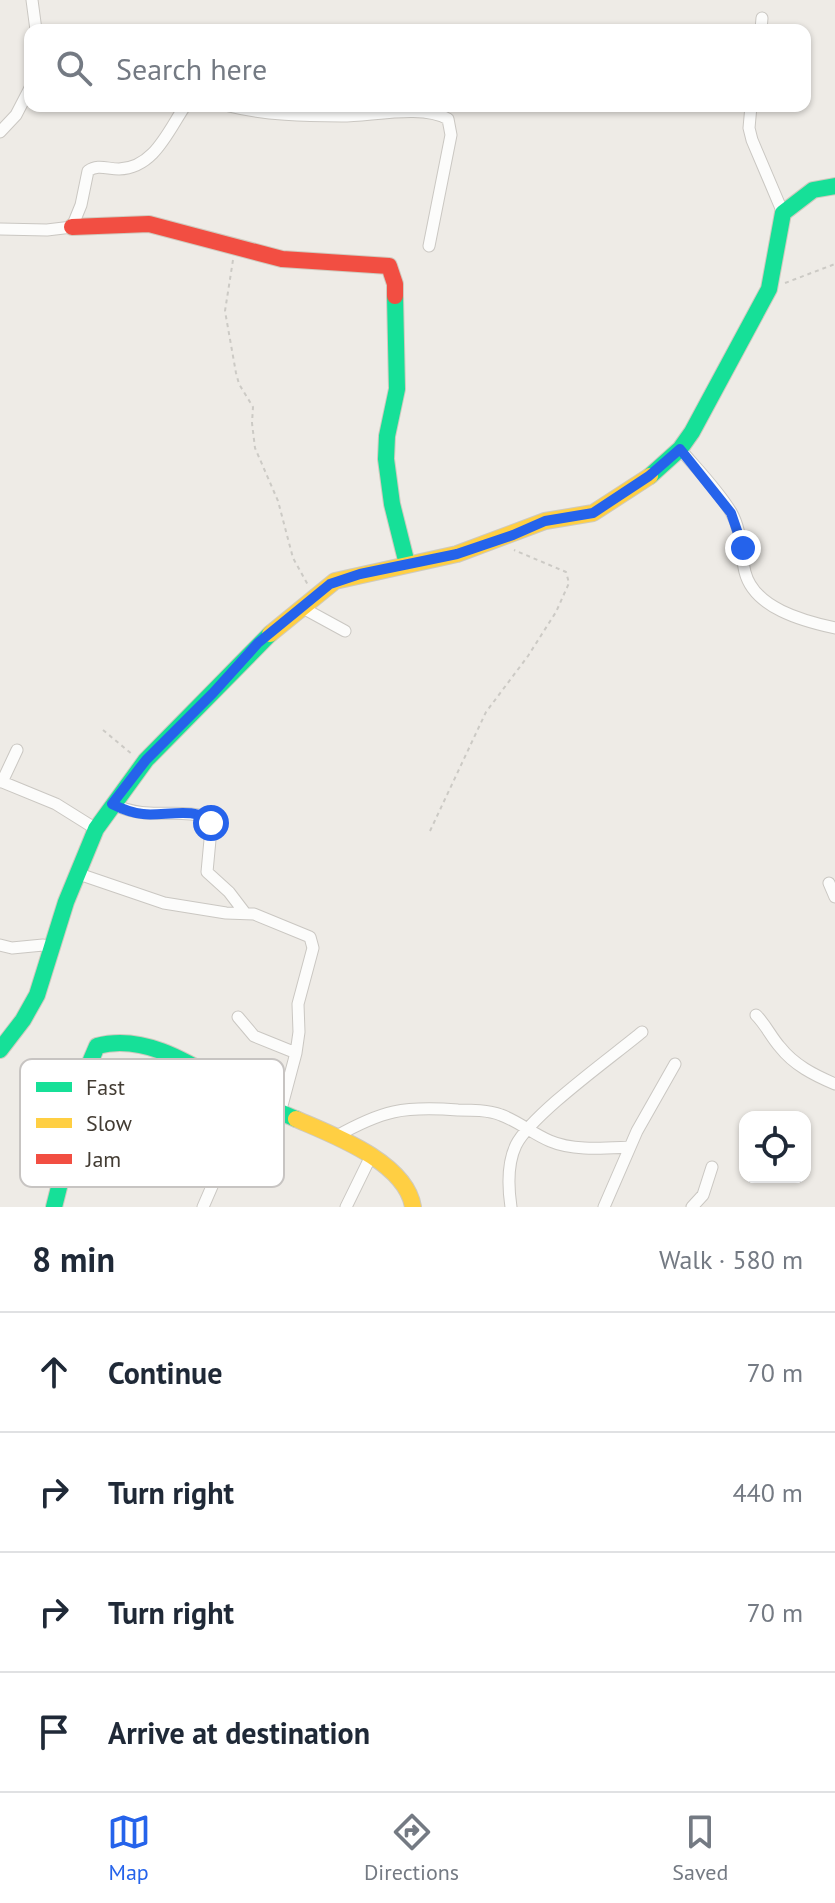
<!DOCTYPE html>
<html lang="en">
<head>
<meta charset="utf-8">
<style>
  body { margin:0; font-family:"PT Sans",sans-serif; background:#f2f2f3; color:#1f2937 }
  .controls { position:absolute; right:24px; bottom:24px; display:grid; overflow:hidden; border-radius:16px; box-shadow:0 2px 6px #0004 }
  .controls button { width:72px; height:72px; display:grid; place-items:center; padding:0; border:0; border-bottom:2px solid #e0e1e3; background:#fff; color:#1f2937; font:40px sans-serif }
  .stop { position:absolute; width:24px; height:24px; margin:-18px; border:6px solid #2563eb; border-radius:50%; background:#fff }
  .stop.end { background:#2563eb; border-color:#fff; box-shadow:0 2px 8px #0008 }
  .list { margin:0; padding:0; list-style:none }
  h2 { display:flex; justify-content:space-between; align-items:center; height:104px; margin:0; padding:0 32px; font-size:34px }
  h2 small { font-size:26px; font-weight:400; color:#747a83 }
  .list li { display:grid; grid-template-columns:52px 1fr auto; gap:24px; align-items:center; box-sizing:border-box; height:120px; padding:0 32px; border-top:2px solid #e0e1e3 }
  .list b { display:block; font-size:30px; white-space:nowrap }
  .list em { font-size:26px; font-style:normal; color:#747a83 }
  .icon { flex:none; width:44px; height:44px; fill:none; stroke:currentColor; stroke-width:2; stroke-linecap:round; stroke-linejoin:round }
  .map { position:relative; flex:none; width:835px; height:1207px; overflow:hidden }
  .search { position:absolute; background:#fff; box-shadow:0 2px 6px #0004; left:24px; right:24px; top:24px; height:88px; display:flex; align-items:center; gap:20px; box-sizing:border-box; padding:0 28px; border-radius:16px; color:#747a83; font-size:30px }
  .sheet { height:584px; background:#fff }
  nav { display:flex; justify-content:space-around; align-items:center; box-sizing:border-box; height:112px; border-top:2px solid #e0e1e3; background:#fff; font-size:22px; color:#747a83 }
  nav a { display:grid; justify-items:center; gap:4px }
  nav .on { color:#2563eb }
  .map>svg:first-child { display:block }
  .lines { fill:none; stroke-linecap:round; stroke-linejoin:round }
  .street-casing { stroke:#cac7c2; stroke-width:13 }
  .fast-casing { stroke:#cfcabe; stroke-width:18 }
  .slow-casing { stroke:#cfcabe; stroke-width:18 }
  .jam-casing { stroke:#cfcabe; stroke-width:18 }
  .path { stroke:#cccac5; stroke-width:2; stroke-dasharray:4 4; stroke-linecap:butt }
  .street { stroke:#fcfcfb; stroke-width:11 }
  .fast { stroke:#16e098; stroke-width:16 }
  .slow { stroke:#ffcf43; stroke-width:16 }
  .jam { stroke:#f24e42; stroke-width:16 }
  .route { stroke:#2563eb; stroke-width:10 }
  .key { fill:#fff; stroke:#c7c4c2; stroke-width:2 }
  .key-label { font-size:22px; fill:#433c33 }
</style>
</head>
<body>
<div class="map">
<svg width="835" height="1207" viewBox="0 0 835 1207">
  <rect width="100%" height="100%" fill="#eeebe6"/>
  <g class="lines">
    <g class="street-casing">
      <path id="street" d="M 32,0 L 36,30
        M 761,30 L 762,18
        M 229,106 C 265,115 305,116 342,116 C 371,116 423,104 448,119 L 451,135 L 429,246
        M 751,106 L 749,128 L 752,140 L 783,213
        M 0,132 L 16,115 L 30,88
        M 0,229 L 47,230 L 72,227 L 81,205 L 88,171 C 98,164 107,169 119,169 C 154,168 168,131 185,106
        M 680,449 C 697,469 717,489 731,512 C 742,531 740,551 745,572 C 754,608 803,621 835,628
        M 301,607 L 345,631
        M 0,781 L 56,804 L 96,829
        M 2,782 L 17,750
        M 112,804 C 150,821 169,808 205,816 L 211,829 L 207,872 L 229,892 L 245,913
        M 76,873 L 164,903 L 226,913 L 254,914 L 310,937 L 313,948 L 298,1004 L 299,1032 L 296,1053 L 280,1113
        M 829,883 L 835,897
        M 0,945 L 12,948 L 43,945 L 52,952
        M 756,1015 C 766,1025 771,1037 780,1047 C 794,1065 814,1075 835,1084
        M 238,1017 L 254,1036 L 296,1053
        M 335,1137 C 383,1110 403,1106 458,1110 C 472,1110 488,1110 501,1115 C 518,1121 533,1134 550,1141 C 573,1151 605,1148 630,1147
        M 203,1207 L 250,1099
        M 346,1207 L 371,1156
        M 511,1207 C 508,1187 507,1164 516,1145 C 532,1114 612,1057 642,1032
        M 604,1207 L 637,1131 L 675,1064
        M 692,1207 L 703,1195 L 712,1167"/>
    </g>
    <g class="fast-casing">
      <path id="fast" d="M 395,296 L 397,389 L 387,436 L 386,459 L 392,504 L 407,564
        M 650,476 L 680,449 L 692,432 L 769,289 L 783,213 L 813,190 L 835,186
        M 0,1050 L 23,1020 L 37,995 L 66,902 L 96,829 L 146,760 L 270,634
        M 54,1207 L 91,1060 L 97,1046 C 148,1032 198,1069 240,1093 C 258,1103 277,1111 296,1119"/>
    </g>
    <g class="slow-casing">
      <path id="slow" d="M 270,634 L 335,581 L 457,554 L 545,521 L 593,513 L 650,476
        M 296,1119 C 333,1135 406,1162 413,1207"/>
    </g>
    <g class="jam-casing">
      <path id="jam" d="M 72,227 L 149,224 L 282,259 L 389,266 L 395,284 L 395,296"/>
    </g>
    <path class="path" d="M 233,260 L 225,311 L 236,373 L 239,384 L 253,407 L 252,423 L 255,448 L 278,501 L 293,558 L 308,585
      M 785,283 L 835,264
      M 103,730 L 133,755
      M 430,831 L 486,712 L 528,656 L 556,612 L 569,583 L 566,572 L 514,550"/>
    <use href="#street" class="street"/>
    <use href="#fast" class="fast"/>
    <use href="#slow" class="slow"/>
    <use href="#jam" class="jam"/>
  </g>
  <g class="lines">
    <path class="route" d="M 211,823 C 197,805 162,817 143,814 C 131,813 122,809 112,804 L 146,760 L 213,693 L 258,643 L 330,584 L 360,574 L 457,554 L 513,535 L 545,521 L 593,513 L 649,476 L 680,449 L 731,513 L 743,548"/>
  </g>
  <rect x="20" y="1059" width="264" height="128" rx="12" class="key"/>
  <rect x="36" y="1082" width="36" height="10" fill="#16e098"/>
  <rect x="36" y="1118" width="36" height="10" fill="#ffcf43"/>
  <rect x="36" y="1154" width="36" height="10" fill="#f24e42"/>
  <g class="key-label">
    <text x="86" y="1095">Fast</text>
    <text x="86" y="1131">Slow</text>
    <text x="86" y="1167">Jam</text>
  </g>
</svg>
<div class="controls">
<button><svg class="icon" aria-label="locate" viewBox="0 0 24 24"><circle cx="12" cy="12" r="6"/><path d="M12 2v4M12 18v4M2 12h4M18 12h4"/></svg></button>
</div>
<div class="stop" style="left:211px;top:823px"></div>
<div class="stop end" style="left:743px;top:548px"></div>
<div class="search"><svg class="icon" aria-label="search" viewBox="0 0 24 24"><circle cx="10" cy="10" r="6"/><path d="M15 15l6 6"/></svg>Search here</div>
</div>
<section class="sheet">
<h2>8 min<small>Walk · 580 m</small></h2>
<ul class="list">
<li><svg class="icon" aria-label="ahead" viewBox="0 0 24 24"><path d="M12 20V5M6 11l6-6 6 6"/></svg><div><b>Continue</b></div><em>70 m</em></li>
<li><svg class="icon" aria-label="right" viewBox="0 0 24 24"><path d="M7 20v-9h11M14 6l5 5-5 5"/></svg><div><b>Turn right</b></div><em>440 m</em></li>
<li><svg class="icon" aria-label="right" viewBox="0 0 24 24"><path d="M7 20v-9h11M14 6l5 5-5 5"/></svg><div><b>Turn right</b></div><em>70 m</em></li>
<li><svg class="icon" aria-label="arrive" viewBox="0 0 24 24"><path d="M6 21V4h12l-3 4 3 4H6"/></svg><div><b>Arrive at destination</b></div></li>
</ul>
</section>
<nav>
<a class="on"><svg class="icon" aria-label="map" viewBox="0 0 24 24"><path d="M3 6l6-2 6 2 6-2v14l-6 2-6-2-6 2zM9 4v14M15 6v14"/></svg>Map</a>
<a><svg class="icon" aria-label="directions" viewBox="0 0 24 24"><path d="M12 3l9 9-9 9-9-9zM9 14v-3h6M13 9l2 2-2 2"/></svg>Directions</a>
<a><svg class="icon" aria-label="saved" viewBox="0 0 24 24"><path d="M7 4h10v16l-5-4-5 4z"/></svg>Saved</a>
</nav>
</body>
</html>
